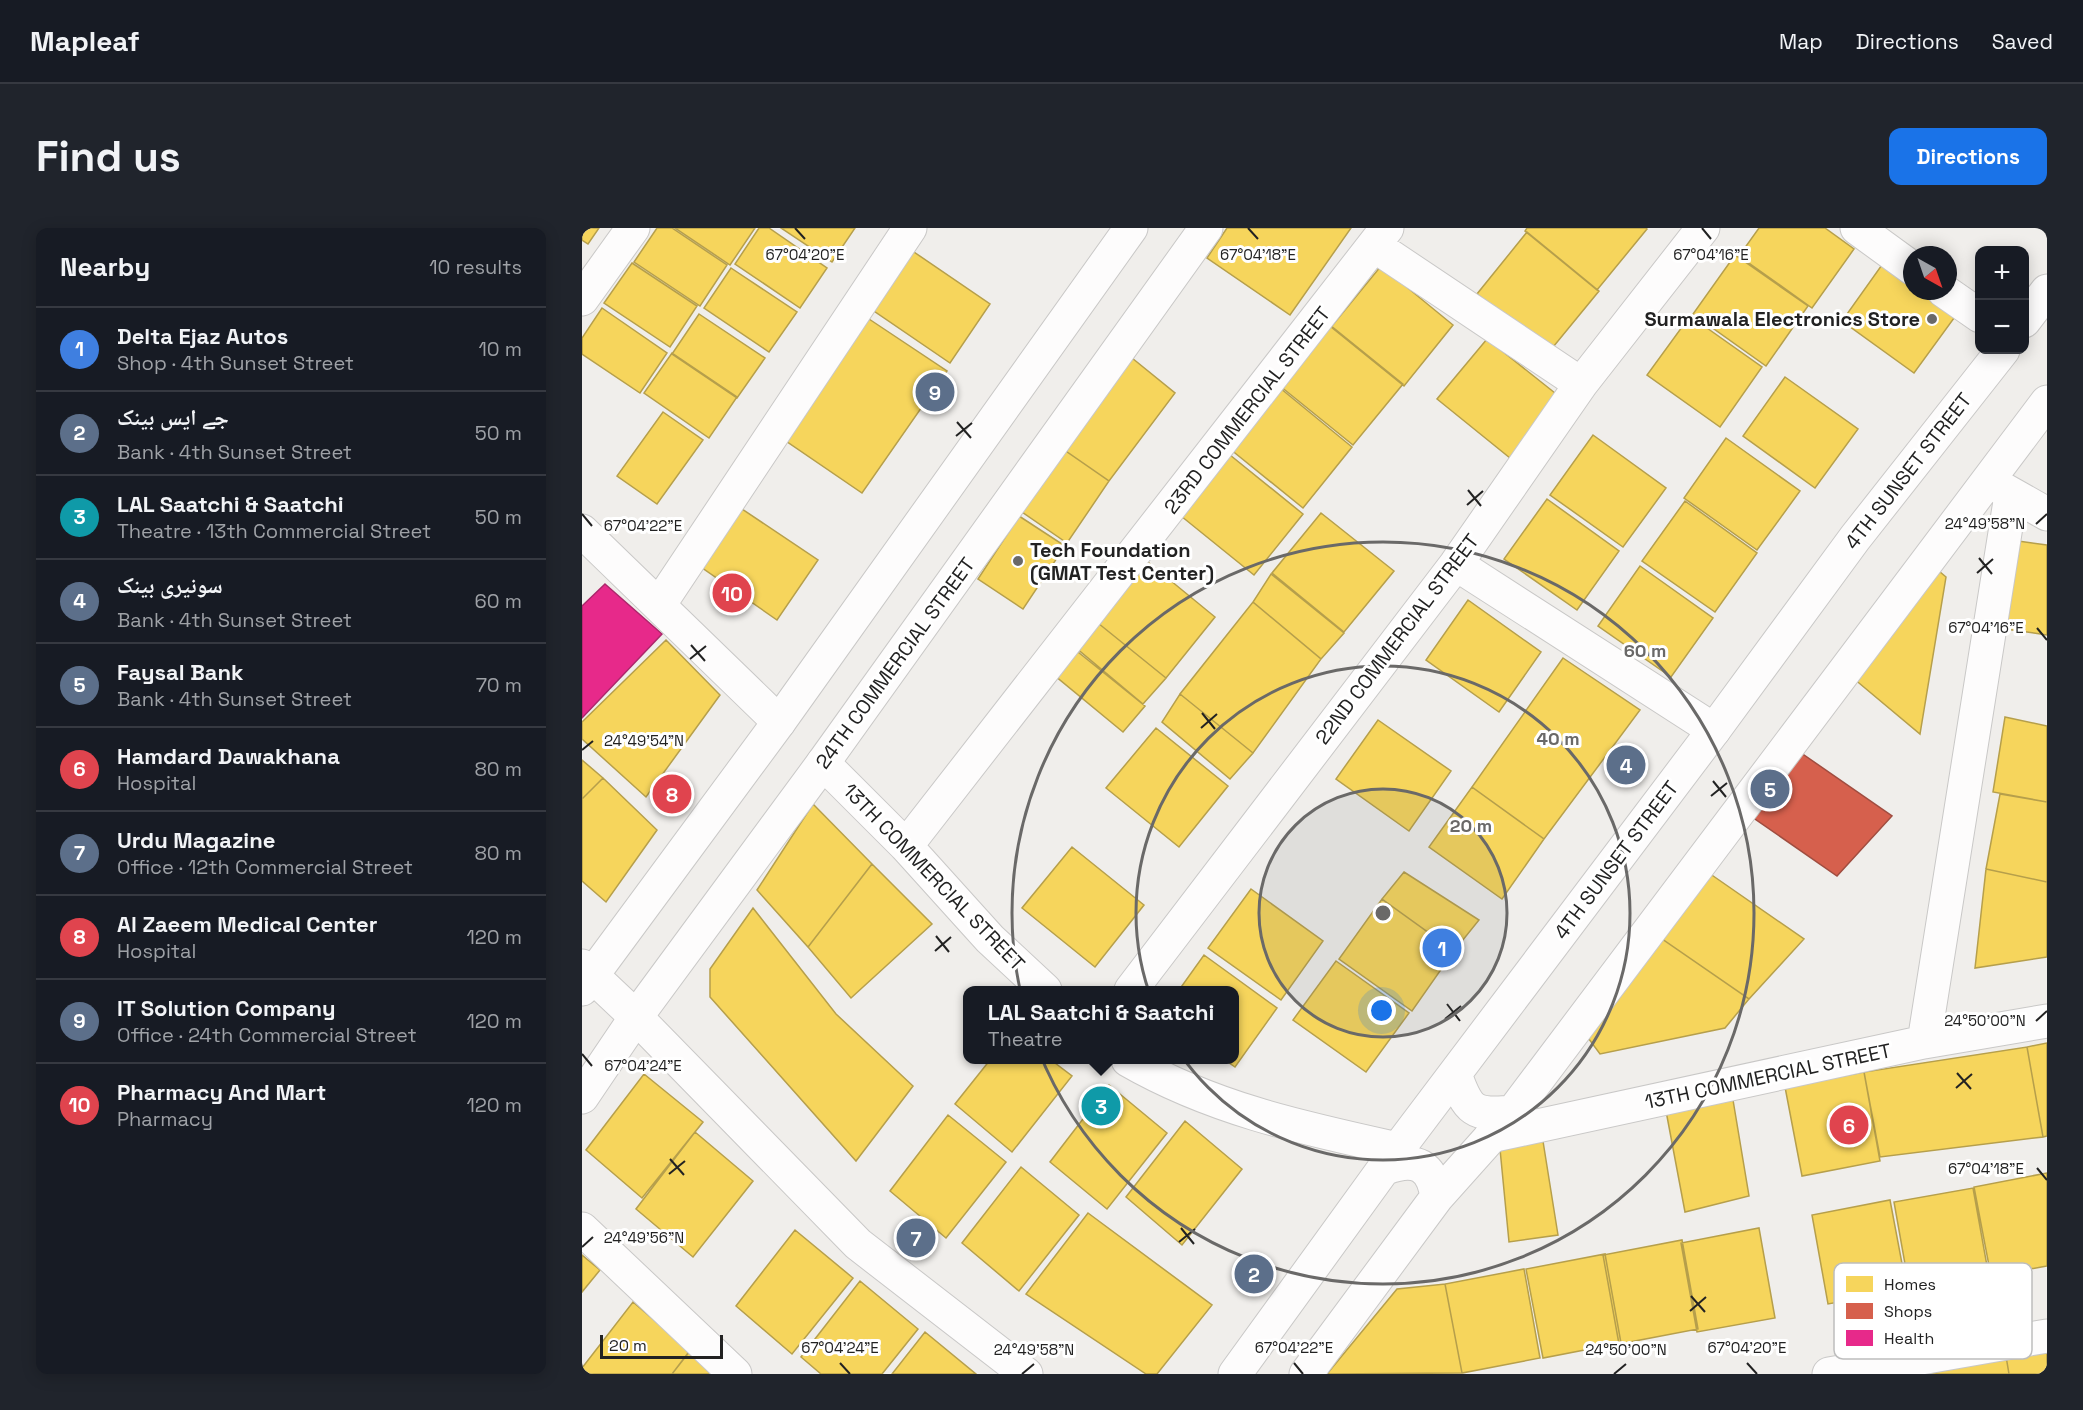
<!DOCTYPE html>
<html lang="en">
<head>
<meta charset="utf-8">
<style>
  body { margin:0; font-family:"Space Grotesk","Noto Naskh Arabic",sans-serif; background:#20242c; color:#f1f3f6 }
  .controls { position:absolute; right:18px; top:18px; display:grid; overflow:hidden; border-radius:12px; box-shadow:0 3px 15px #0003 }
  .controls button { width:54px; height:54px; display:grid; place-items:center; padding:0; border:0; border-bottom:2px solid #363941; background:#171b24; color:#f1f3f6; font:30px sans-serif }
  .compass { position:absolute; left:1321px; top:18px; width:54px; height:54px; border-radius:50%; background:#171b24; box-shadow:0 3px 15px #0003; rotate:140deg }
  .scale { position:absolute; left:18px; bottom:15px; width:123px; box-sizing:border-box; padding-left:6px; border:3px solid #222; border-top:0; font-size:16px; line-height:21px; white-space:nowrap; color:#222; -webkit-text-stroke:4px #fff; paint-order:stroke }
  .you { position:absolute; left:800px; top:783px; width:21px; height:21px; margin:-15px; border:4px solid #fff; border-radius:50%; background:#1a73e8; box-shadow:0 0 0 9px #1a73e833 }
  .badge { display:grid; place-items:center; width:39px; height:39px; border-radius:50%; background:#1a73e8; color:#fff; font-size:20px; font-weight:700 }
  .pin { position:absolute; translate:-50% -50%; border:3px solid #fff; box-shadow:0 2px 6px #0006 }
  .popup { position:absolute; left:381px; top:758px; width:276px; height:78px; box-sizing:border-box; display:grid; place-content:center; border-radius:12px; background:#171b24; filter:drop-shadow(0 2px 4px #0005); font-size:20px; white-space:nowrap; color:#9ea1a6 }
  .popup b { font-size:22px; color:#f1f3f6 }
  .popup::after { content:''; position:absolute; left:50%; top:100%; margin-left:-12px; border:12px solid transparent; border-top-color:#171b24 }
  .list { margin:0; padding:0; list-style:none }
  h2 { display:flex; justify-content:space-between; align-items:center; height:78px; margin:0; padding:0 24px; font-size:26px }
  h2 small { font-size:20px; font-weight:400; color:#9ea1a6 }
  .list li { display:grid; grid-template-columns:39px 1fr auto; gap:18px; align-items:center; box-sizing:border-box; height:84px; padding:0 24px; border-top:2px solid #363941 }
  .list b { display:block; font-size:22px; white-space:nowrap }
  .list p { margin:0; font-size:20px; white-space:nowrap; color:#9ea1a6 }
  .list em { font-size:20px; font-style:normal; color:#9ea1a6 }
  .map { position:relative; flex:none; width:1465px; height:1146px; overflow:hidden; border-radius:12px }
  header { display:flex; align-items:center; gap:36px; box-sizing:border-box; height:84px; padding:0 30px; background:#171b24; border-bottom:2px solid #363941 }
  header strong { font-size:28px }
  nav { display:flex; gap:33px; margin-inline-start:auto; font-size:21px }
  .intro { display:flex; align-items:center; justify-content:space-between; box-sizing:border-box; height:144px; padding:0 36px }
  h1 { margin:0; font-size:42px }
  .button { padding:15px 27px; border-radius:12px; background:#1a73e8; color:#fff; font-size:21px; font-weight:700 }
  main { display:flex; gap:36px; padding:0 36px }
  aside { flex:1; background:#171b24; border-radius:12px; box-shadow:0 3px 15px #0003 }
  .map>svg:first-child { display:block }
  .homes { fill:#f6d55c; stroke:#b69f4b; stroke-width:1.5 }
  .shops { fill:#d6604d; stroke:#a04d40; stroke-width:1.5 }
  .health { fill:#e7298a; stroke:#ac276b; stroke-width:1.5 }
  .lines { fill:none; stroke-linecap:round; stroke-linejoin:round }
  .minor-casing { stroke:#c9c8c7; stroke-width:35 }
  .tertiary-casing { stroke:#c9c8c7; stroke-width:35 }
  .minor { stroke:#fdfcfc; stroke-width:33 }
  .tertiary { stroke:#fdfcfc; stroke-width:33 }
  .ticks { fill:none; stroke:#222; stroke-width:2 }
  .ring { fill:none; stroke:#6a6968; stroke-width:3 }
  .poi-dot { fill:#6a6968; stroke:#fff; stroke-width:2 }
  .labels { text-anchor:middle; stroke-width:6; stroke-linejoin:round; paint-order:stroke }
  .poi-label { font-size:20px; font-weight:bold; fill:#222; stroke:#fff; text-anchor:end }
  .street-label { font-size:20px; fill:#222; stroke:#fff }
  .key { fill:#fff; stroke:#bdbdbd; stroke-width:1.5 }
  .key-label { font-size:16px; fill:#222 }
  .ticks-label { font-size:15px; text-anchor:middle; fill:#222; stroke:#fff; stroke-width:6; stroke-linejoin:round; paint-order:stroke }
  .centre { fill:#6a6968; stroke:#fff; stroke-width:3 }
  .ring-label { font-size:18px; text-anchor:middle; font-weight:bold; fill:#6a6968; stroke:#fff; stroke-width:6; stroke-linejoin:round; paint-order:stroke }
</style>
</head>
<body>
<header>
<strong>Mapleaf</strong>
<nav><a>Map</a><a>Directions</a><a>Saved</a></nav>
</header>
<div class="intro"><h1>Find us</h1><a class="button">Directions</a></div>
<main>
<aside>
<h2>Nearby<small>10 results</small></h2>
<ul class="list">
<li><span class="badge" style="background:#3f7fe0">1</span><div><b>Delta Ejaz Autos</b><p>Shop · 4th Sunset Street</p></div><em>10 m</em></li>
<li><span class="badge" style="background:#5c6f8a">2</span><div><b>جے ایس بینک</b><p>Bank · 4th Sunset Street</p></div><em>50 m</em></li>
<li><span class="badge" style="background:#0f9aa8">3</span><div><b>LAL Saatchi &amp; Saatchi</b><p>Theatre · 13th Commercial Street</p></div><em>50 m</em></li>
<li><span class="badge" style="background:#5c6f8a">4</span><div><b>سونیری بینک</b><p>Bank · 4th Sunset Street</p></div><em>60 m</em></li>
<li><span class="badge" style="background:#5c6f8a">5</span><div><b>Faysal Bank</b><p>Bank · 4th Sunset Street</p></div><em>70 m</em></li>
<li><span class="badge" style="background:#e0444e">6</span><div><b>Hamdard Dawakhana</b><p>Hospital</p></div><em>80 m</em></li>
<li><span class="badge" style="background:#5c6f8a">7</span><div><b>Urdu Magazine</b><p>Office · 12th Commercial Street</p></div><em>80 m</em></li>
<li><span class="badge" style="background:#e0444e">8</span><div><b>Al Zaeem Medical Center</b><p>Hospital</p></div><em>120 m</em></li>
<li><span class="badge" style="background:#5c6f8a">9</span><div><b>IT Solution Company</b><p>Office · 24th Commercial Street</p></div><em>120 m</em></li>
<li><span class="badge" style="background:#e0444e">10</span><div><b>Pharmacy And Mart</b><p>Pharmacy</p></div><em>120 m</em></li>
</ul>
</aside>
<div class="map">
<svg width="1465" height="1146" viewBox="0 0 1465 1146">
  <rect width="100%" height="100%" fill="#f0eeeb"/>
  <path class="homes" d="M 0,0 L 17,0 L 6,16 L 0,12 Z
    M 75,0 L 90,0 L 145,37 L 118,78 L 52,34 Z
    M 93,0 L 173,0 L 148,37 Z
    M 177,0 L 187,0 L 245,40 L 218,80 L 153,36 Z
    M 199,0 L 273,0 L 250,34 Z
    M 645,0 L 769,0 L 708,87 L 625,30 Z
    M 945,0 L 1064,0 L 1065,1 L 1015,62 L 943,3 Z
    M 1177,0 L 1243,0 L 1272,21 L 1230,80 L 1157,28 Z
    M 945,4 L 1017,63 L 967,124 L 895,66 Z
    M 329,22 L 408,76 L 368,135 L 289,81 Z
    M 1153,27 L 1226,78 L 1184,138 L 1111,86 Z
    M 1302,34 L 1330,54 L 1330,63 L 1343,63 L 1375,86 L 1332,145 L 1260,93 Z
    M 50,35 L 115,78 L 88,119 L 22,75 Z
    M 799,38 L 871,97 L 822,158 L 749,99 Z
    M 149,40 L 215,84 L 187,124 L 122,80 Z
    M 20,80 L 85,125 L 58,165 L 0,126 L 0,110 Z
    M 117,86 L 183,130 L 155,170 L 90,126 Z
    M 1108,88 L 1180,139 L 1138,199 L 1065,147 Z
    M 287,91 L 365,143 L 280,265 L 201,211 Z
    M 748,97 L 821,156 L 771,217 L 698,158 Z
    M 905,111 L 978,169 L 928,230 L 855,171 Z
    M 90,125 L 155,169 L 127,210 L 62,165 Z
    M 550,130 L 593,165 L 527,253 L 481,221 Z
    M 1203,149 L 1276,201 L 1233,260 L 1161,208 Z
    M 698,160 L 770,219 L 721,280 L 648,221 Z
    M 81,184 L 121,212 L 75,276 L 35,248 Z
    M 1011,207 L 1084,260 L 1041,319 L 968,267 Z
    M 1144,210 L 1218,263 L 1175,322 L 1102,270 Z
    M 481,221 L 527,253 L 485,315 L 440,284 Z
    M 648,227 L 721,286 L 672,347 L 599,288 Z
    M 965,271 L 1037,323 L 995,382 L 922,331 Z
    M 1103,273 L 1175,325 L 1133,384 L 1060,333 Z
    M 157,279 L 236,332 L 195,392 L 116,337 Z
    M 739,285 L 812,343 L 762,404 L 690,345 Z
    M 437,288 L 483,318 L 441,381 L 396,351 Z
    M 1429,312 L 1465,317 L 1465,407 L 1417,400 Z
    M 561,330 L 633,389 L 584,450 L 511,391 Z
    M 1058,338 L 1131,390 L 1089,449 L 1016,398 Z
    M 1351,338 L 1364,349 L 1338,506 L 1265,445 Z
    M 689,346 L 762,405 L 739,431 L 671,374 Z
    M 886,372 L 959,424 L 917,484 L 844,432 Z
    M 671,374 L 739,431 L 671,525 L 598,466 Z
    M 511,391 L 584,450 L 561,476 L 493,419 Z
    M 84,412 L 138,467 L 64,569 L 0,511 L 0,494 Z
    M 491,420 L 563,478 L 541,504 L 472,447 Z
    M 981,430 L 1058,482 L 962,611 L 890,559 Z
    M 598,466 L 671,525 L 648,551 L 580,494 Z
    M 1423,489 L 1465,498 L 1465,574 L 1411,564 Z
    M 796,492 L 869,543 L 827,603 L 754,551 Z
    M 574,500 L 646,558 L 597,619 L 524,560 Z
    M 0,532 L 21,550 L 0,571 Z
    M 21,550 L 75,602 L 24,674 L 0,653 L 0,571 Z
    M 890,559 L 962,611 L 920,671 L 847,619 Z
    M 1418,566 L 1465,574 L 1465,654 L 1404,641 Z
    M 231,576 L 290,636 L 226,719 L 175,662 Z
    M 490,619 L 562,677 L 513,739 L 440,680 Z
    M 290,636 L 350,696 L 269,770 L 226,719 Z
    M 1404,641 L 1465,654 L 1465,729 L 1393,740 Z
    M 1124,643 L 1222,711 L 1167,771 L 1073,706 Z
    M 822,644 L 897,692 L 872,723 L 800,671 Z
    M 669,661 L 741,713 L 699,772 L 626,720 Z
    M 800,671 L 872,723 L 830,783 L 757,731 Z
    M 171,680 L 254,786 L 331,858 L 274,933 L 128,769 L 128,741 Z
    M 1073,706 L 1167,771 L 1143,800 L 1018,826 L 1001,803 Z
    M 622,727 L 695,780 L 653,839 L 643,832 L 652,832 L 652,762 L 597,762 Z
    M 754,733 L 827,785 L 784,844 L 711,792 Z
    M 1465,815 L 1465,908 L 1461,909 L 1445,819 Z
    M 1445,819 L 1461,909 L 1298,929 L 1282,844 Z
    M 408,832 L 469,832 L 490,848 L 430,924 L 373,876 Z
    M 1282,844 L 1298,933 L 1220,948 L 1203,859 Z
    M 62,846 L 121,894 L 60,970 L 4,922 Z
    M 527,857 L 585,905 L 525,981 L 468,934 Z
    M 1150,866 L 1167,968 L 1103,984 L 1084,883 Z
    M 366,887 L 424,934 L 364,1010 L 308,963 Z
    M 603,893 L 660,941 L 600,1017 L 544,969 Z
    M 113,904 L 171,953 L 111,1029 L 54,981 Z
    M 960,907 L 976,1007 L 927,1014 L 918,921 Z
    M 439,939 L 497,987 L 437,1063 L 380,1015 Z
    M 1465,945 L 1465,1038 L 1409,1048 L 1392,959 Z
    M 1391,960 L 1407,1049 L 1328,1064 L 1312,974 Z
    M 1308,972 L 1325,1062 L 1246,1076 L 1230,987 Z
    M 506,985 L 630,1077 L 575,1146 L 564,1146 L 444,1066 Z
    M 1177,1000 L 1193,1090 L 1115,1104 L 1099,1015 Z
    M 213,1002 L 271,1050 L 210,1126 L 154,1078 Z
    M 1100,1012 L 1116,1101 L 1037,1116 L 1021,1027 Z
    M 1023,1026 L 1039,1115 L 961,1130 L 944,1041 Z
    M 0,1027 L 18,1042 L 0,1064 Z
    M 942,1041 L 958,1130 L 880,1145 L 863,1056 Z
    M 278,1053 L 336,1101 L 300,1146 L 239,1146 L 219,1129 Z
    M 863,1056 L 880,1145 L 745,1146 L 815,1061 Z
    M 51,1074 L 108,1123 L 90,1146 L 0,1146 L 0,1140 Z
    M 343,1104 L 394,1146 L 310,1146 Z
    M 1465,1120 L 1465,1146 L 1427,1146 L 1424,1128 Z
    M 109,1121 L 139,1146 L 90,1146 Z
    M 1424,1128 L 1427,1146 L 1346,1146 L 1345,1143 Z"/>
  <path class="shops" d="M 1212,520 L 1310,588 L 1255,648 L 1160,582 Z"/>
  <path class="health" d="M 23,356 L 80,406 L 0,490 L 0,378 Z"/>
  <g class="lines">
    <g class="minor-casing">
      <path id="minor" d="M 1275,0 L 1330,40
        M 793,18 L 999,156
        M 1362,63 L 1398,88
        M 0,71 L 51,0
        M 1412,256 L 1465,286
        M 0,303 L 197,494
        M 874,336 L 1132,502
        M 77,377 L 328,0
        M 241,535 L 324,618 L 408,711 L 463,762
        M 324,618 L 805,0
        M 0,738 L 54,789 L 276,1016 L 444,1146
        M 549,762 L 874,336 L 999,156 L 1121,0
        M 1342,814 L 1429,267
        M 546,832 C 631,881 721,900 816,921
        M 909,908 L 1342,814 L 1465,793
        M 0,1001 L 153,1146
        M 1247,1146 L 1465,1108"/>
    </g>
    <g class="tertiary-casing">
      <path id="tertiary" d="M 1442,93 L 1465,63
        M 0,761 L 197,494 L 549,0
        M 873,846 C 886,883 891,888 931,884
        M 0,869 L 54,789 L 241,535 L 624,0
        M 804,940 C 834,929 850,937 855,969
        M 653,1146 L 816,921 L 1132,502 L 1273,310 L 1421,122
        M 724,1146 L 855,969 L 931,884 L 1465,174"/>
    </g>
    <use href="#minor" class="minor"/>
    <use href="#tertiary" class="tertiary"/>
  </g>
  <path class="ticks" d="M 213,0 L 223,11M 666,0 L 676,11M 1120,0 L 1129,11M 375,194 L 389,210M 374,208 L 390,195M 886,262 L 899,278M 885,277 L 901,263M 0,286 L 10,298M 1454,296 L 1465,286M 1397,330 L 1410,346M 1395,345 L 1411,331M 1455,400 L 1465,412M 109,417 L 123,433M 108,431 L 124,418M 620,485 L 633,501M 619,500 L 635,486M 0,522 L 11,513M 1131,553 L 1144,569M 1129,568 L 1145,555M 354,708 L 367,724M 353,723 L 369,709M 865,776 L 878,793M 863,791 L 879,778M 1454,793 L 1465,783M 0,826 L 10,838M 1375,845 L 1389,861M 1374,860 L 1390,846M 88,931 L 102,947M 1455,940 L 1465,952M 87,946 L 103,933M 599,1000 L 612,1016M 597,1014 L 613,1001M 0,1019 L 11,1009M 1109,1068 L 1123,1084M 1108,1083 L 1124,1069M 258,1135 L 268,1146M 712,1135 L 721,1146M 1165,1135 L 1175,1146M 440,1146 L 452,1136M 1032,1146 L 1044,1136"/>
  <circle cx="801" cy="685" r="124" fill="#6a6968" fill-opacity=".12"/>
  <g class="ring">
    <circle cx="801" cy="685" r="124"/>
    <circle cx="801" cy="685" r="247"/>
    <circle cx="801" cy="685" r="371"/>
  </g>
  <g class="poi-dot">
    <circle cx="1350" cy="91" r="6"/>
    <circle cx="436" cy="333" r="6"/>
  </g>
  <g class="labels">
    <g class="poi-label">
      <text x="1338" y="98">Surmawala Electronics Store</text>
      <text x="448" y="329" text-anchor="start">Tech Foundation<tspan x="448" dy="23">(GMAT Test Center)</tspan></text>
    </g>
    <g class="street-label">
      <text transform="translate(665 182) rotate(-52)" y="7">23RD COMMERCIAL STREET</text>
      <text transform="translate(1326 243) rotate(-52)" y="7">4TH SUNSET STREET</text>
      <text transform="translate(815 411) rotate(-53)" y="7">22ND COMMERCIAL STREET</text>
      <text transform="translate(313 435) rotate(-54)" y="7">24TH COMMERCIAL STREET</text>
      <text transform="translate(1034 632) rotate(-53)" y="7">4TH SUNSET STREET</text>
      <text transform="translate(352 649) rotate(46)" y="7">13TH COMMERCIAL STREET</text>
      <text transform="translate(1186 848) rotate(-12)" y="7">13TH COMMERCIAL STREET</text>
    </g>
  </g>
  <rect x="1252" y="1035" width="198" height="96" rx="9" class="key"/>
  <rect x="1264" y="1048" width="27" height="16" fill="#f6d55c"/>
  <rect x="1264" y="1075" width="27" height="16" fill="#d6604d"/>
  <rect x="1264" y="1102" width="27" height="16" fill="#e7298a"/>
  <g class="key-label">
    <text x="1302" y="1062">Homes</text>
    <text x="1302" y="1089">Shops</text>
    <text x="1302" y="1116">Health</text>
  </g>
  <g class="ticks-label">
    <text x="223" y="32">67°04'20"E</text>
    <text x="676" y="32">67°04'18"E</text>
    <text x="1129" y="32">67°04'16"E</text>
    <text x="1403" y="301">24°49'58"N</text>
    <text x="61" y="303">67°04'22"E</text>
    <text x="1404" y="405">67°04'16"E</text>
    <text x="62" y="518">24°49'54"N</text>
    <text x="1403" y="798">24°50'00"N</text>
    <text x="61" y="843">67°04'24"E</text>
    <text x="1404" y="946">67°04'18"E</text>
    <text x="62" y="1015">24°49'56"N</text>
    <text x="258" y="1125">67°04'24"E</text>
    <text x="712" y="1125">67°04'22"E</text>
    <text x="1165" y="1125">67°04'20"E</text>
    <text x="452" y="1127">24°49'58"N</text>
    <text x="1044" y="1127">24°50'00"N</text>
  </g>
  <circle cx="801" cy="685" r="9" class="centre"/>
  <g class="ring-label">
    <text x="1063" y="429">60 m</text>
    <text x="976" y="517">40 m</text>
    <text x="889" y="604">20 m</text>
  </g>
</svg>
<div class="controls">
<button>+</button>
<button>−</button>
</div>
<svg class="compass" viewBox="-18 -18 36 36"><path d="M0-13l5 13h-10z" fill="#e53935"/><path d="M0 13l5-13h-10z" fill="#9ea1a6"/></svg>
<div class="scale">20 m</div>
<div class="you"></div>
<div class="pin badge" style="left:860px;top:720px;background:#3f7fe0">1</div>
<div class="pin badge" style="left:672px;top:1046px;background:#5c6f8a">2</div>
<div class="pin badge" style="left:519px;top:878px;background:#0f9aa8">3</div>
<div class="popup"><b>LAL Saatchi &amp; Saatchi</b>Theatre</div>
<div class="pin badge" style="left:1044px;top:537px;background:#5c6f8a">4</div>
<div class="pin badge" style="left:1188px;top:561px;background:#5c6f8a">5</div>
<div class="pin badge" style="left:1267px;top:897px;background:#e0444e">6</div>
<div class="pin badge" style="left:334px;top:1010px;background:#5c6f8a">7</div>
<div class="pin badge" style="left:90px;top:566px;background:#e0444e">8</div>
<div class="pin badge" style="left:353px;top:164px;background:#5c6f8a">9</div>
<div class="pin badge" style="left:150px;top:365px;background:#e0444e">10</div>
</div>
</main>
</body>
</html>
